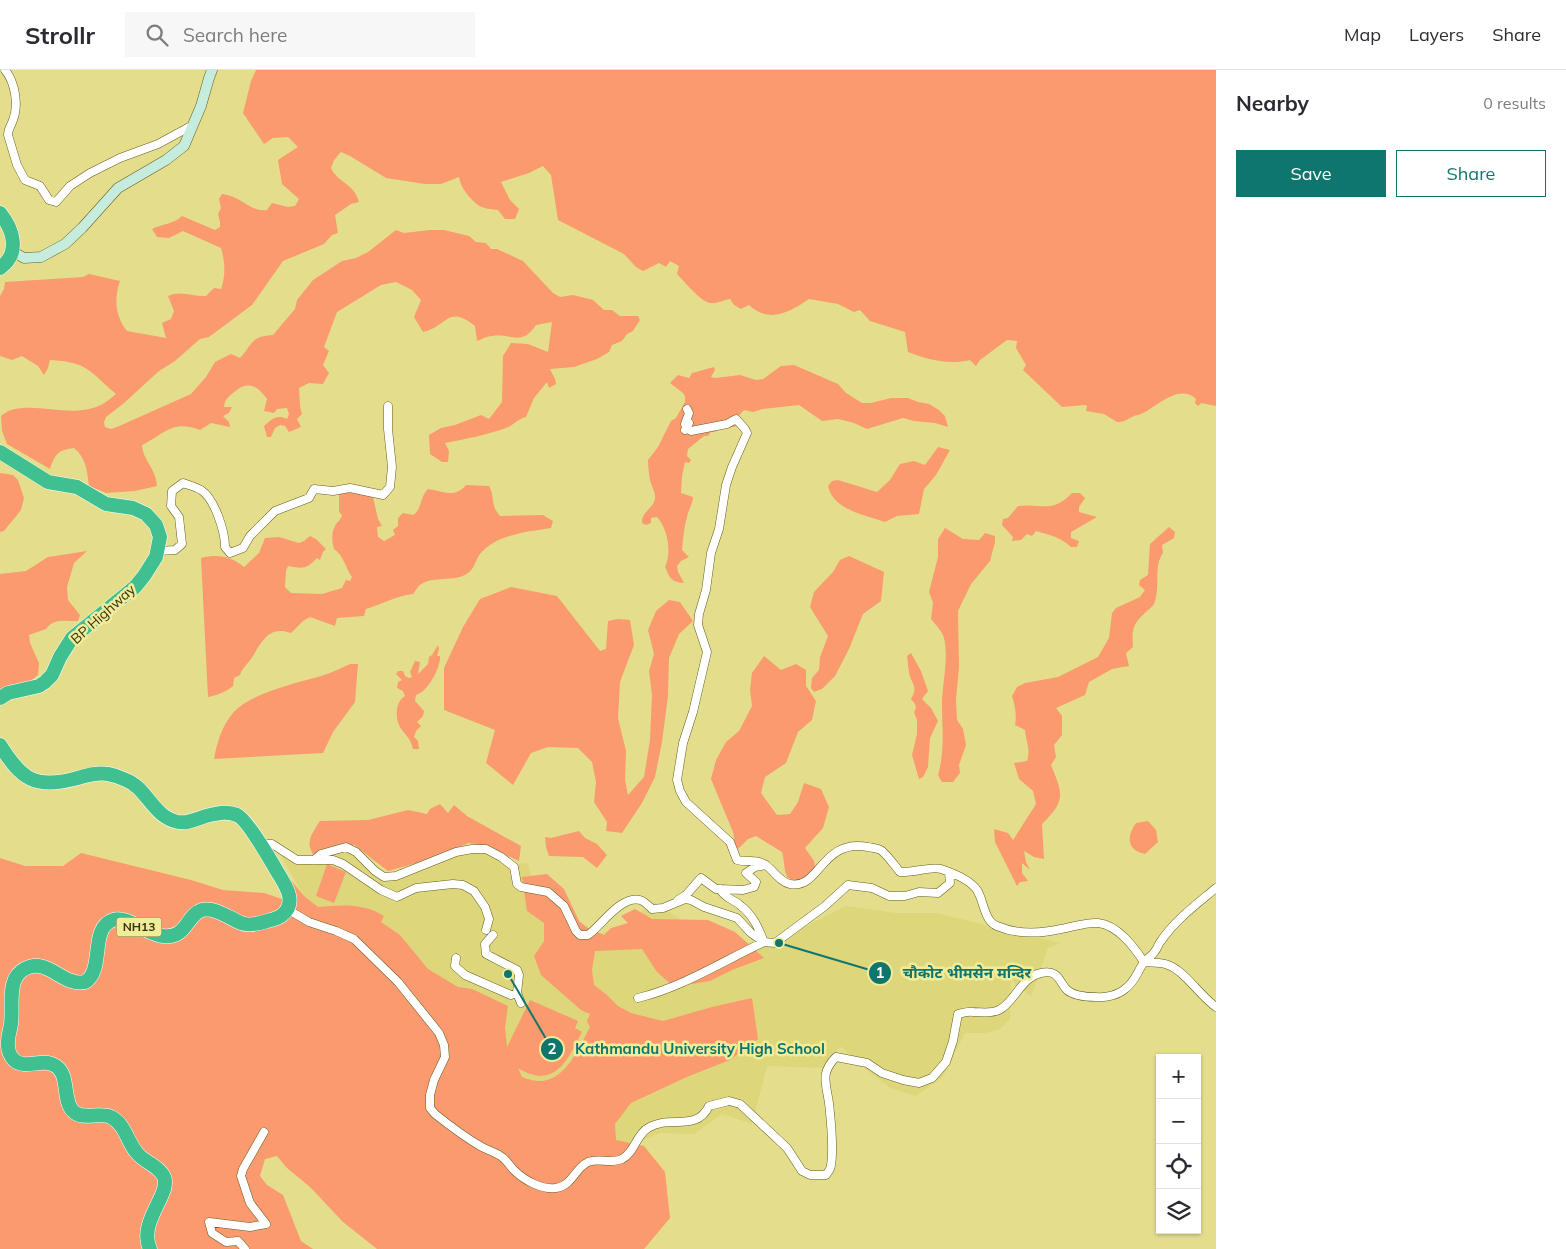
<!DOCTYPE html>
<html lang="en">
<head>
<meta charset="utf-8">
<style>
  body { margin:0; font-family:Mulish,"Noto Sans Devanagari",sans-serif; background:#f7f7f7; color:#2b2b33 }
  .controls { position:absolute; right:15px; bottom:15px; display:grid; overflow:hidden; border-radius:0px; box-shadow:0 1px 4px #0004 }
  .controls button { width:45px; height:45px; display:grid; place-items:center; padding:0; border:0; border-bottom:1px solid #e1e1e2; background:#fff; color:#2b2b33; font:25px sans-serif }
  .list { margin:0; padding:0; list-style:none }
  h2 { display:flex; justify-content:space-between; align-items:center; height:65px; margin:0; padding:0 20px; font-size:21px }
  h2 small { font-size:16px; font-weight:400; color:#7c7c81 }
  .actions { display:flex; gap:10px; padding:15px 20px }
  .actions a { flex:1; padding:11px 0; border:1px solid #0f766e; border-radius:0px; text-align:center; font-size:18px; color:#0f766e }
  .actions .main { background:#0f766e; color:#fff }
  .icon { flex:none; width:28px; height:28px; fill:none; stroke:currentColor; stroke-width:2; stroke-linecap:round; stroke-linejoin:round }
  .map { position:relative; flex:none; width:1216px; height:1179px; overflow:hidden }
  header { display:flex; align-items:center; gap:30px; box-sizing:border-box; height:70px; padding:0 25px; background:#fff; border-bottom:1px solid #e1e1e2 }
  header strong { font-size:24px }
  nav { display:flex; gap:28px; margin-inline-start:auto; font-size:18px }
  .search { width:350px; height:45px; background:#f7f7f7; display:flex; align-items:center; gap:12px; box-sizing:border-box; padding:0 18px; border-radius:0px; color:#7c7c81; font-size:19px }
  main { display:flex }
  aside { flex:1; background:#fff }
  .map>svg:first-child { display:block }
  .built { fill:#ddd67b }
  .green { fill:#fa9a6e }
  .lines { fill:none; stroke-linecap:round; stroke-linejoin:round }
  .street-casing { stroke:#635e1f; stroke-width:9 }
  .secondary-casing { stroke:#635e1f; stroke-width:11 }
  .highway-casing { stroke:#fff; stroke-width:15 }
  .street { stroke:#fff; stroke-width:8 }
  .secondary { stroke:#c6ecde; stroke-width:10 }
  .highway { stroke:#40c091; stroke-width:14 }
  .labels { text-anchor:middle; stroke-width:5; stroke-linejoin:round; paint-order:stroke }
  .shield { fill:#f1ec99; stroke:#6e6a39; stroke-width:1 }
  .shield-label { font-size:12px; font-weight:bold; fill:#363310 }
  .street-label { font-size:14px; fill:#363310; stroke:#f1ec99 }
  .leader { fill:none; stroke:#0f766e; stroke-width:2 }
  .callout-dot { fill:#0f766e; stroke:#f1ec99; stroke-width:2 }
  .mark-label { font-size:15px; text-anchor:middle; font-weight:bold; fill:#fff }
  .callout-label { font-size:15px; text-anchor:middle; font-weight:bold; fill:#0f766e; stroke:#f1ec99; stroke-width:5; stroke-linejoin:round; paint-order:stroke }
</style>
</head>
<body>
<header>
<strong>Strollr</strong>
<div class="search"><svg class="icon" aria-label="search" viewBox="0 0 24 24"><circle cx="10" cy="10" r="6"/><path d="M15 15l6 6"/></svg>Search here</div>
<nav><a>Map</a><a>Layers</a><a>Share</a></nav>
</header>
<main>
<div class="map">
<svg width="1216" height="1179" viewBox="0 0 1216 1179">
  <rect width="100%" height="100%" fill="#e4de8c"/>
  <path class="built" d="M 476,777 L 516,794 L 528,793 L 537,827 L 588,869 L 628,853 L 654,832 L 692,857 L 765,877 L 846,836 L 896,843 L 936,843 L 1060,873 L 1048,878 L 1031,927 L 1011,910 L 1010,949 L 1000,959 L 985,963 L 965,963 L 943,1007 L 916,1026 L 890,1018 L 867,1000 L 840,976 L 826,998 L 767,996 L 752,1054 L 722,1044 L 694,1064 L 661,1063 L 629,1075 L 611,1105 L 315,847 L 277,778 L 305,790 L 349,779 L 375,798 L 391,806 Z"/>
  <path class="green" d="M 256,0 L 1216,0 L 1216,336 L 1201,333 L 1198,336 L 1195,333 L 1196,329 C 1180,313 1157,336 1143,343 C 1140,345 1135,345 1132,347 C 1126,350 1124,352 1117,352 L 1104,344 L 1086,341 L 1087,336 L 1085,335 L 1062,337 L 1023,300 L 1026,295 L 1016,278 L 1017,271 L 1007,270 L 980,290 L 976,296 L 970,290 C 949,295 928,290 908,282 L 905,262 L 870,251 L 860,240 L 854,242 L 838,234 L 809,229 C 790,242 769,254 749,235 L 741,239 L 734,235 L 730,229 C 724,230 716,234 710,233 C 701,232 684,211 677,204 L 679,196 L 670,191 L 666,197 L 659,193 L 643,201 L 636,197 L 624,184 L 558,150 L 551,105 L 543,96 L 529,103 L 501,112 L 510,130 L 519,139 L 515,149 L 505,149 L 498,140 C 491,139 483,139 478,135 C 470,129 460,117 459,107 L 441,114 L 425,114 L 386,108 L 350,86 L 341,82 L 334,90 L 331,98 C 338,113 354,113 359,132 L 351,134 L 335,145 L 338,163 L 332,165 L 324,174 L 283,191 L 252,235 L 209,267 L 200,269 L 175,291 L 159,301 L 124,333 L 106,347 L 104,352 L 105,357 L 111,359 L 117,357 L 191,324 L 206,307 L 215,292 L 231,284 L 240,288 C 253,274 251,266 273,265 L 295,239 L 297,230 L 313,210 L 342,191 L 356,188 L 368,182 L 396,160 L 404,163 L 430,160 L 444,160 L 469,166 L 476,172 L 486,173 L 491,179 L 497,179 L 523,191 L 553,223 L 560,227 L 573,225 L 593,230 L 604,240 L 612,240 L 620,246 L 638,246 L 640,250 L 633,261 L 627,264 L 622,271 L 612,275 L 609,282 L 597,289 L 574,297 L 550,299 L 555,309 L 556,314 L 549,318 L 547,312 L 534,328 L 526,347 C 516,350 514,355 506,358 C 486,365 466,369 445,373 L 449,381 L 448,392 L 442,392 L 430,384 L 429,365 L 441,358 L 455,355 L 481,345 L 489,349 L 502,332 L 503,286 L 511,273 L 528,274 L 548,282 L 552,252 L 536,255 C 521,277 513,263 492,266 C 487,266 482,269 477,271 L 475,256 C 448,234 448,256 423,262 L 414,247 L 421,230 L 412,220 L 396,212 L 381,215 L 337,242 L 324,277 L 329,281 L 323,295 L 329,303 L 323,314 L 309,313 L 299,318 C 300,327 299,335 302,344 L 297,349 L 301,357 L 289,362 L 285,356 L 280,355 L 275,358 L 271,367 L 267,367 L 264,356 C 272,349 276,344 287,349 L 289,344 L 287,338 L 277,339 L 274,343 L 264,341 L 267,329 C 256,314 247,311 233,323 C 227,328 225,330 224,337 L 232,337 L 229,343 L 223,346 L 229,352 L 230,357 L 211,353 L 200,360 C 173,349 164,364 142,375 C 143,391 156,398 157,416 L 135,421 L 106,423 L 89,416 C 87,400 86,388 74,378 C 58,380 55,384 50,399 L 7,374 L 2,361 L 1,346 C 4,344 7,341 11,340 C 36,333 63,345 89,339 C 100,337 108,331 116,324 C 89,301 88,292 50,290 L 48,298 L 44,305 L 38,296 L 22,286 L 12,290 L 0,286 L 0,226 L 4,219 L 5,212 L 83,207 L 89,204 L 120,211 C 114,228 115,246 127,261 L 166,268 L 162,253 L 171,249 L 174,241 L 168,226 C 183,220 192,227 206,226 L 214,218 L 221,219 C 226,205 225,192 221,178 L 183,161 L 169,168 L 157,167 L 152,159 C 162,154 174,154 182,146 L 215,160 L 220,157 L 220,152 L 218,144 L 221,138 L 219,129 L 222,124 C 242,126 249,142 267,140 L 272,133 L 288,137 L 295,136 L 299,129 L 282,114 L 278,90 L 298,77 L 288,67 L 273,68 L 264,74 L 243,43 L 251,11 Z
    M 794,295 L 838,314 L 846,323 L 862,333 L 871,333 L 891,328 L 908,328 L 918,332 L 929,334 L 939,340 L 945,346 L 948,357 L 935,353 L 914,351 L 903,348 L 867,359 L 854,353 L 838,349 L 822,351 L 799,335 L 763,339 L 753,342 L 744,340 L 736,349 L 738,356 L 722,359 L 718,357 L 715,362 L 711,362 L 708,366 L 704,366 L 688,379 L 687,386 L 691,390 L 689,393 L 685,392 L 682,406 L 681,423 L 693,427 C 693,434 688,440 687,447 C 684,458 683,468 682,480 L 689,487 L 681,491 L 677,496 L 678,502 L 684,513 C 671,512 670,508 665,497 C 672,483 668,459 657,447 L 651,448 L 651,453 L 646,455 L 642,453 C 641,442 653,439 655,429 C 656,422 651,416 650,410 C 649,404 648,395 648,390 L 658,377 L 671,351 L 676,348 L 685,332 L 685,326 L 683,323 L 670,313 L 678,305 L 689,308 L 692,303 L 714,297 L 715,300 L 711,307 L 715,308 L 740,305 L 756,310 L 763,309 L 781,296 Z
    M 938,377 L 950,380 L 936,405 L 924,419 L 919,444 L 897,446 L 885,452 C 865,445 833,440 828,416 L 832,411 L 838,410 L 877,422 L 890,410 L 900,394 L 914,391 L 925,395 Z
    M 0,403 L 13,405 L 18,410 L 24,428 L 21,440 L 4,461 L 0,462 Z
    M 466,415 L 489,416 C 496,429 489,433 500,446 L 543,445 L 553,451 L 551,458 C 527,462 497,464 480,484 C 475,491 475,498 468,503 C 454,513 434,505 420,515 C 417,517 415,522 413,524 C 395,526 383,534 366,539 L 364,546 L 337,548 L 335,556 L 310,547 L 303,551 L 291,563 C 268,555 262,572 251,589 C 247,595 242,598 240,605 L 234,608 L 233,616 C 228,621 215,626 208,627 L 201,488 C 218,484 230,486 244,497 L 259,483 L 265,468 L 279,467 L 299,473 L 304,471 L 310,466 L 316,469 L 326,479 L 323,482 L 320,490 L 317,488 C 307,499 303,499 288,496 L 286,501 L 285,517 L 291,523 L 322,524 L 342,518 L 346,510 L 350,511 L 352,507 C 345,497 344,486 334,479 C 332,472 331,463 335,456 C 337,452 341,450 342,445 L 339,442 L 339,424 C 352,421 361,423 373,427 L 378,449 L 382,456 L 377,457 L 378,467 L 384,471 L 395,465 L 393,460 L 398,456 L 398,448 L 403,443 L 413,445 C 422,440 420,426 428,419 C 443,421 454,429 466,415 Z
    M 1072,423 L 1080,423 L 1085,428 L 1079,437 L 1079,442 L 1097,447 L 1071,462 L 1071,468 L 1079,471 L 1077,477 L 1071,477 C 1060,467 1050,465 1036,461 L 1032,466 L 1027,464 L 1021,470 L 1012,471 L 1013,467 L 1002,455 L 1003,449 L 1008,448 L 1018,436 C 1043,433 1052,444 1072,423 Z
    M 1169,457 L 1175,462 L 1174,468 L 1162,475 L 1163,483 C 1153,497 1161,518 1154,534 C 1152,537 1148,540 1146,542 C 1132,555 1132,559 1133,577 L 1126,583 L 1129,596 L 1112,599 L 1089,612 L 1085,625 L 1056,638 L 1062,646 L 1062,665 L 1054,675 L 1056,687 L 1051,695 C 1063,724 1066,731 1042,754 L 1044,789 L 1034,787 L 1024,781 L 1026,792 L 1030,800 L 1022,793 L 1022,803 L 1028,811 L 1020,812 L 1017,816 L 995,772 L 994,759 L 1008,763 L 1013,770 L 1036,734 L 1033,721 L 1019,709 L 1014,693 L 1027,691 C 1031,678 1026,673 1025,660 L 1015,655 C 1017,646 1015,635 1012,626 L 1017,617 L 1025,613 L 1058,607 L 1098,587 L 1109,568 L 1112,543 L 1116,538 L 1140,527 L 1145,520 L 1139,515 L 1140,510 L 1148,505 L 1150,474 Z
    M 945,458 L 963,469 L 979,470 L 985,463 L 995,466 L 995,472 L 990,491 L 971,514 L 958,541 L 959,597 L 956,630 L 957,650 L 963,659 L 966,675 L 959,695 L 960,703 L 953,712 L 942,712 L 938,705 C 945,681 942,659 942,635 C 942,613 949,590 944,568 C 943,562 935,554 931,549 L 933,533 L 929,522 L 938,487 L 938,469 Z
    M 87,481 L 74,493 L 67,517 L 68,530 L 80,545 L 78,551 C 66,551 53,548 46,559 L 29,565 L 30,573 L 39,593 L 38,605 L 28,613 L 0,621 L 0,504 L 26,501 L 48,487 Z
    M 849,486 L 884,502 L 881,531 L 863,544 L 849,579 L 835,606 L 822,619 L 814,622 L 811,618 L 812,608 L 819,600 L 820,587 L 828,566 L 810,537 L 814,522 L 833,502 L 840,490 Z
    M 511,517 L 557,526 L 600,581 L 606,579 L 608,551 L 618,549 L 630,550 L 634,575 L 620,612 L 618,648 L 626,681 L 625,710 L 628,725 L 644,707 L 650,670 L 652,625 L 649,601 L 654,584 L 648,560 L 656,541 L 669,530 L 680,532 L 693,551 L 679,564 L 669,588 L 668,626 L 662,672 L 655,707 L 642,733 L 622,763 L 606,761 L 607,752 L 594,732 L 596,712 L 592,692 L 578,678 L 548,677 L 531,683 L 513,715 L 486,693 L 495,660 L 444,640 L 444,598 L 463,557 L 480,529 Z
    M 438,575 L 439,579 L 437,586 L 440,586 C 441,597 428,622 416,625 L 415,631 L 424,641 L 423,646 L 417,652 L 421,656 L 416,661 L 414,667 L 418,671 L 419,679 L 413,679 C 410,666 403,664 399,655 C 395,646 396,631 405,626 L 403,621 L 397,618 L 398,612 L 402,610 L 396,604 L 398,601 L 403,601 L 405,606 L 409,608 L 412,607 L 410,602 L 415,591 L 420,592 L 418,604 L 428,594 L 429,587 L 432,585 Z
    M 911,583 L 921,601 L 928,621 L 922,629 L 931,638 L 938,651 L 930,668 L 928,697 L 923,707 L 919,709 L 912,685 L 917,664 L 917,650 L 914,642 L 916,638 L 915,634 L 911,629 C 919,615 911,615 909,602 C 908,597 908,592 907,586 Z
    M 764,586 L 781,600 L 796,594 L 806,600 L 806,616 L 816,631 L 812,650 L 798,662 L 786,693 L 765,707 L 761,723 L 777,745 L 790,744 L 798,732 L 804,713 L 821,719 L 829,737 L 823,758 L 805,778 L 814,791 L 815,796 L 809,808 L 801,812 L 788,808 C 783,800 785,792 782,782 L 756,766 L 748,769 L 738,779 L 735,774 L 733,762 L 711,709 L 716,690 L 726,672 L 739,661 L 752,636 L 750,620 L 752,603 Z
    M 350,594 L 358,594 L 355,632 L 333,662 L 323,683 L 214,689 C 217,672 222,656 233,643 C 250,623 297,613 321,606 C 331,603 341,598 350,594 Z
    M 440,734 L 448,743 L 454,735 L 467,746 L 521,776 L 519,791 L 486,776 L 469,773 L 424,791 L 388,801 L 354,775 L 327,778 L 314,785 C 304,773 313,762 320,751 L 368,750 L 408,740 L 427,744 L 430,739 Z
    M 1148,751 L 1156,760 L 1158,772 L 1145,784 C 1127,780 1126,767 1136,753 Z
    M 579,761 L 585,768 L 597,774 L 607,785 L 597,798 L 583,787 L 549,786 L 546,777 L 545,767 L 551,768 Z
    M 81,783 L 191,810 L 223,820 L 264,823 L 297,834 L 280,797 L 304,826 L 318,837 C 341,835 364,833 384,846 L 381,852 L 400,865 L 428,899 L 458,917 L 472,919 L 508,936 L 505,958 L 507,977 L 530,930 L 578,951 L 575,958 L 582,962 C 568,989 555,1021 518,998 L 522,1007 C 560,1024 576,984 590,957 L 587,951 L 590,944 L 581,940 L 541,905 L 534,886 L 544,871 L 544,853 L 527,841 L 522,807 L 547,804 L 564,819 L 579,851 L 588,858 L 604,865 L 611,858 L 628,853 L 621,846 L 635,839 L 652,849 L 708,850 L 735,862 L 764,888 L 732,900 L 710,911 L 674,917 L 657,902 L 642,879 L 595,881 L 592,900 L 594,915 L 607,925 L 618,936 L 631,943 L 663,951 L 712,937 L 752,928 L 758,969 L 730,990 L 689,1006 L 631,1033 L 615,1054 L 616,1070 L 644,1076 L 665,1102 L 670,1148 L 644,1179 L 377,1179 L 343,1152 L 310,1117 L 287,1098 L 277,1086 L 265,1089 L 260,1106 L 267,1115 L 283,1125 L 301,1171 L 313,1179 L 0,1179 L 0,788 L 25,796 L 63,796 Z
    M 327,794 L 346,802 L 334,833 L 316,826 Z"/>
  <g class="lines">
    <g class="street-casing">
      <path id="street" d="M 5,0 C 15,12 19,35 13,50 C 11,56 8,59 8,65 L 17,95 L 25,110 L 40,116 L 49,130 L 56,132 L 70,116 L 90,103 L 120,88 L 158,74 L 193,55
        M 687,339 L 689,343 L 685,354 L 689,353 L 685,360 L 688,359 L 691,361 L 727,354 L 736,349 L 745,359 L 747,363 L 732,397 L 726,415 L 719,459 L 711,483 L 706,520 L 699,544 L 698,555 L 707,582 L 693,642 L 683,673 L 677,710 L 680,721 L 686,732 L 730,772 L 737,790 C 749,793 754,788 766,795
        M 159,481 L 175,480 L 182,474 L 179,447 L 171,436 L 172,421 L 183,413 C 188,415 196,417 201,420 C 215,429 225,462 225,477 L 230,483 L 243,478 L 250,466 L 275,441 L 309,428 L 314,419 L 333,421 L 350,418 L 383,425 L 390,417 L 392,397 L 388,359 L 388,336
        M 259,773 L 272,774 L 297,790 L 333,790 L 343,794 L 381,820 L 397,827 L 416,818 L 453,814 L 463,815 L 474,821 L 485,837 L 489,849 L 486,860
        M 314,790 L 321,784 L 346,777 L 356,782 L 375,801 L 384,807 L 396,806 L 456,782 L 472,779 L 486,779 L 501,787 L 514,797 L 517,814 L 521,817 L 548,822 L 564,836 L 576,861 L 580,865 L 588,865 C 601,856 621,825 640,830 C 644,831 649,836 652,839 L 663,838 L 685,829 L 691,830 L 704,837 L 737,848 L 751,863 L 764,872 L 775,873 L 825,836 L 848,815 L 872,818 L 889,826 L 905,826 L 919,822 L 938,823 L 950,813 L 949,803
        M 678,830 L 686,825 L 701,808 L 716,819 L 720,819 L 743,820 L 754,817 L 756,812 L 746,803 L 755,797 L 766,795 C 774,801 780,812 790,814 C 820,820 821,768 868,777 C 872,778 879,778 882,781 C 889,787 894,795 900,802 C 914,803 931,796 941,799 C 953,803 970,810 977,820 C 984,831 984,851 997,856 C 1018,865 1039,864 1061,859 C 1073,857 1086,852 1098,853 C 1118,855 1134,877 1144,892
        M 287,839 L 309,852 L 336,861 L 354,869 L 398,912 L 439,963 L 444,975 L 445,987 L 434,1010 L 430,1025 L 430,1038 L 435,1044 C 450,1056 466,1068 482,1077 C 488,1080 494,1082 499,1085 C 507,1089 509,1096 515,1101 C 525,1111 543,1120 556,1118 C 573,1115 574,1099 588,1092 C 599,1088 611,1094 622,1089 C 635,1082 636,1065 648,1058 C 670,1044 696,1063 709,1036 L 729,1031 L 740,1034 L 787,1078 L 802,1101 L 810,1105 L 826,1105 C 828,1102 831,1099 831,1095 C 834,1077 831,1052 829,1033 C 826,1013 820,1003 836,987 L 867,993 L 882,1003 L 903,1010 L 919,1013 L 932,1008 L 946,992 L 953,971 L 958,944 C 963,943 969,941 973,942 C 982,942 991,944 999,940 C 1015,932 1021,907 1041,903 C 1059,899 1059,912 1067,920 C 1074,926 1088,927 1096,927 C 1106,928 1118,925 1125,919 C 1136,911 1137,901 1145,891 C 1148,888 1153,885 1155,881 C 1158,878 1158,874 1161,871 C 1175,850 1197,834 1216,818
        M 493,865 L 485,874 L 486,884 L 517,900 L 519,905 L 517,923 L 521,933
        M 456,888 L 455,896 L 465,905 L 511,925 L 517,923
        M 1144,892 C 1151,893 1161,892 1168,895 C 1185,901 1200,926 1216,937
        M 638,928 C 683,917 723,891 764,872 C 759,859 753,845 741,836 C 734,829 725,829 720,819
        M 245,1179 L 238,1171 L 226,1172 L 212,1163 L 209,1152 L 250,1157 L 266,1154 L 250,1133 L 241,1106 L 243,1099 L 264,1062"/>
    </g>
    <g class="secondary-casing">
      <path id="secondary" d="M 12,181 L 24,188 L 41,187 L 65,174 L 82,158 L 118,118 L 166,90 L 184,76 L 201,36 L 209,8 L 212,0"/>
    </g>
    <g class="highway-casing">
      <path id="highway" d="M 0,143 C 13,159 21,183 0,198
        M 0,382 L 48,412 L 77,417 L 106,434 L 133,438 L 146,444 L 156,455 L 160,467 L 156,487 L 144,506 L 135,517 L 72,568 L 60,587 L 52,605 L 45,612 L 39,616 L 8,623 L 0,628
        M 0,675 C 21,709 35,719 74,709 C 85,706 97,702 108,704 C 114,705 120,707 126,710 C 147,718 153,747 178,752 C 189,754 200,747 210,745 C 219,743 228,741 237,745 C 247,749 271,791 278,803 C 286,816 298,833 281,846 C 276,849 271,850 267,851 C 258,854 249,856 241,853 C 229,848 215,837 202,840 C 186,845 187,869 163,866 C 148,865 127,845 113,850 C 89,858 105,900 85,912 C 65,917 49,890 29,897 C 23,899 18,903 15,909 C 9,922 13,939 11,954 C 10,961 7,969 8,976 C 8,981 11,987 14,990 C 25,1000 42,988 54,995 C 71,1003 61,1031 74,1042 C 83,1050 100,1042 111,1047 C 126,1055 127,1072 137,1083 C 144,1092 157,1095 163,1105 C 174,1122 137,1151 150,1179"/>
    </g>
    <use href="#street" class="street"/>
    <use href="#secondary" class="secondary"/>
    <use href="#highway" class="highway"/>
  </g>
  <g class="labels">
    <rect class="shield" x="116.5" y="847.5" width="45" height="19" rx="4"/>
    <g class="shield-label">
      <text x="139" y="861">NH13</text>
    </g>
    <g class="street-label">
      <text transform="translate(103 544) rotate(-42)" y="5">BP Highway</text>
    </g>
  </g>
  <path class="leader" d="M779 873L880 903M508 904L552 979"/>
  <g class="callout-dot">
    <circle cx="779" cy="873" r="5"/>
    <circle cx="508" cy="904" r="5"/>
    <circle cx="880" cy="903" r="12"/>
    <circle cx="552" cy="979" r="12"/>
  </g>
  <g class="mark-label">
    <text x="880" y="908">1</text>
    <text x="552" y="984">2</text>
  </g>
  <g class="callout-label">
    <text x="967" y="908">चौकोट भीमसेन मन्दिर</text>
    <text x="700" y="984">Kathmandu University High School</text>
  </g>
</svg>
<div class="controls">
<button>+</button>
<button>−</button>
<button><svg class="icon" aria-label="locate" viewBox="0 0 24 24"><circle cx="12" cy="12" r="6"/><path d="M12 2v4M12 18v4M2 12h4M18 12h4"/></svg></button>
<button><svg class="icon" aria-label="layers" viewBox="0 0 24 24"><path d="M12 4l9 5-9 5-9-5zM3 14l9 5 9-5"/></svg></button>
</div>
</div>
<aside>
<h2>Nearby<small>0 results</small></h2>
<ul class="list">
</ul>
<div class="actions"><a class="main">Save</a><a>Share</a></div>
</aside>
</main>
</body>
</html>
